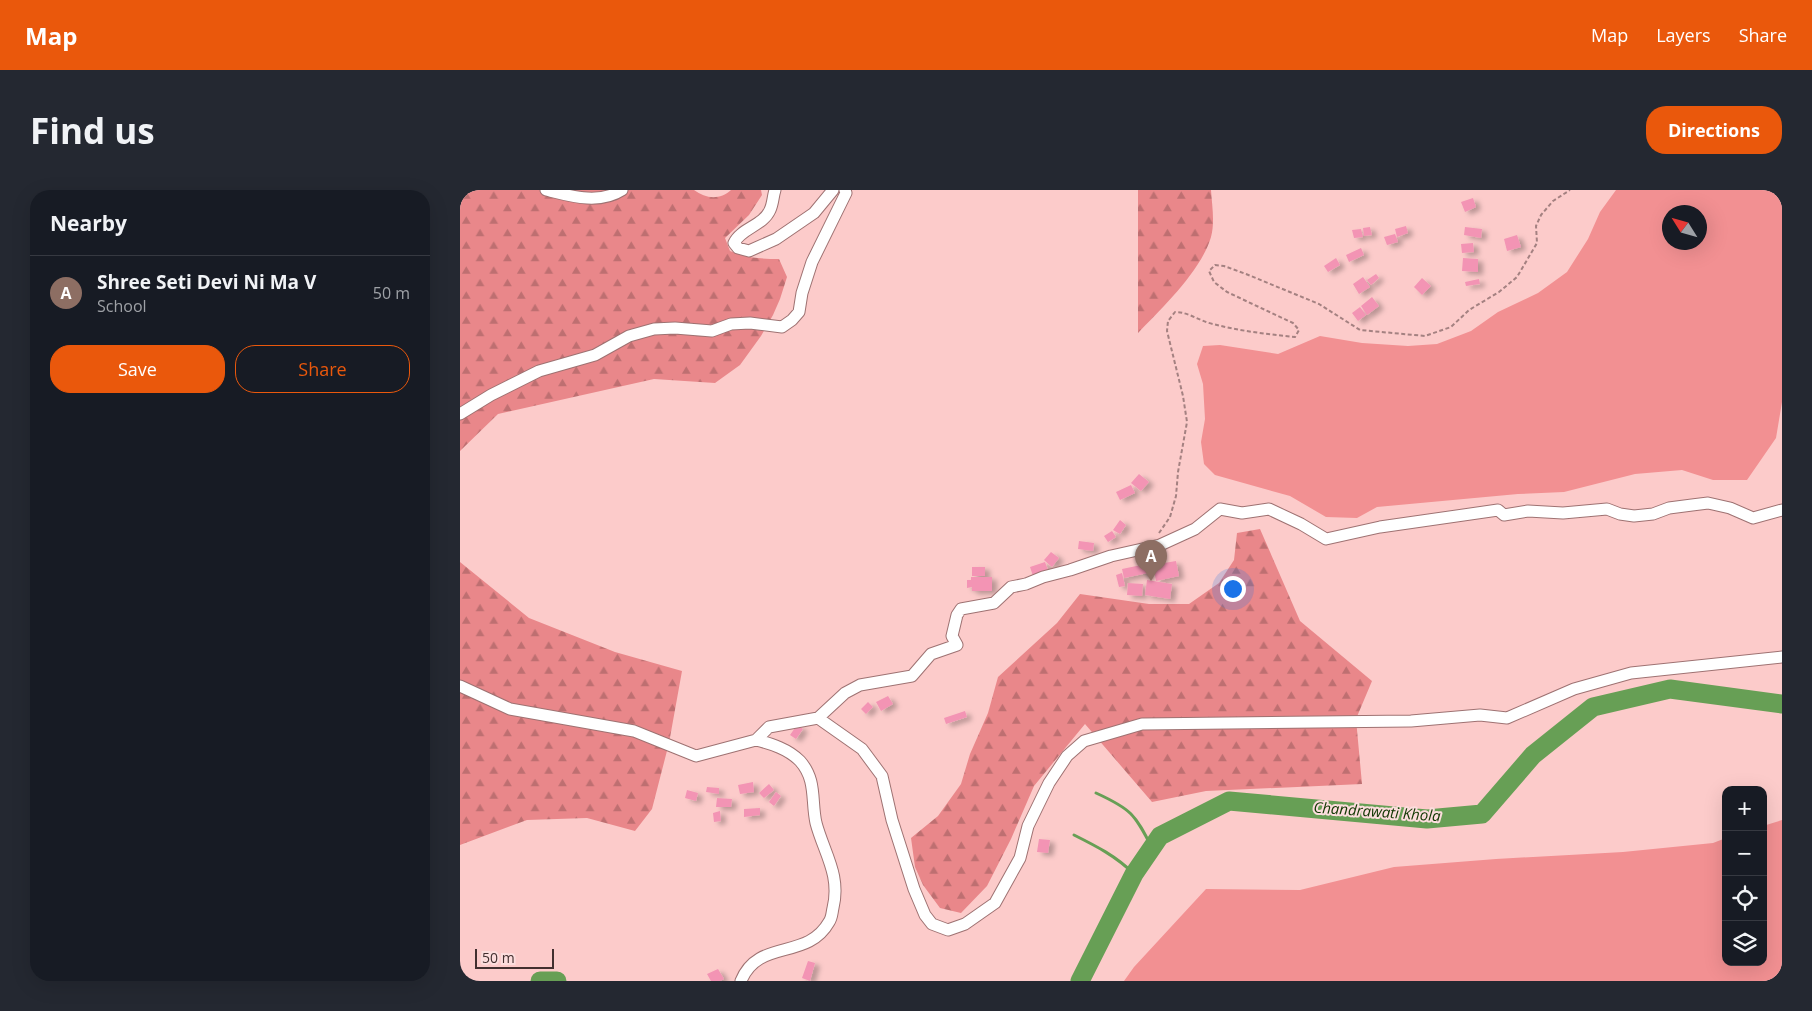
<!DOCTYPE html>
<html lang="en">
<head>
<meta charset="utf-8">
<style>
  body { margin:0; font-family:"Open Sans",sans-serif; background:#242831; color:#f1f3f6 }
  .controls { position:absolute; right:15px; bottom:15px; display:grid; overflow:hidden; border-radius:10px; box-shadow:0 5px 20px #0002 }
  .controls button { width:45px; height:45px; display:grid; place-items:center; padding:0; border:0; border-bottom:1px solid #363941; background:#171b24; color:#f1f3f6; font:25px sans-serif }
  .compass { position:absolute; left:1202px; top:15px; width:45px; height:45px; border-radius:50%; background:#171b24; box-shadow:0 5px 20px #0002; rotate:307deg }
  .scale { position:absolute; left:15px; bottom:12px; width:79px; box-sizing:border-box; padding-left:5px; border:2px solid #422f2f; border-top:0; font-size:14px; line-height:18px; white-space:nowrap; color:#422f2f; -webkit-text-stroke:4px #fcdddd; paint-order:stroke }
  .you { position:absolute; left:772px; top:398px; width:18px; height:18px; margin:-12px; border:4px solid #fff; border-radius:50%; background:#1a73e8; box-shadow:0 0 0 8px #1a73e833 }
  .badge { display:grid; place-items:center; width:32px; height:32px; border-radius:50%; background:#ea580c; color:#fff; font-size:16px; font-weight:700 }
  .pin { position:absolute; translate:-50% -41px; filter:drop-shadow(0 1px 2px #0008) }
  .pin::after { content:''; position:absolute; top:26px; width:18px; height:15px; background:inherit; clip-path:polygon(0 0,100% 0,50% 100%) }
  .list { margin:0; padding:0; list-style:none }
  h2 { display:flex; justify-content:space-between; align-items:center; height:65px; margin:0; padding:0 20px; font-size:21px }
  h2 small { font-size:16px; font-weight:400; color:#9ea1a6 }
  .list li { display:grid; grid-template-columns:32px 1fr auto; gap:15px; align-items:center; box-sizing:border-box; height:75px; padding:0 20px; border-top:1px solid #363941 }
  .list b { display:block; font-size:19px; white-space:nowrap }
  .list p { margin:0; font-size:16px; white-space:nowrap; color:#9ea1a6 }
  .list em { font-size:16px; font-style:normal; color:#9ea1a6 }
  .actions { display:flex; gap:10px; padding:15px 20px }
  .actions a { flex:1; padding:11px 0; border:1px solid #ea580c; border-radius:20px; text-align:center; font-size:18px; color:#ea580c }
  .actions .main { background:#ea580c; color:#fff }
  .icon { flex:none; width:28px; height:28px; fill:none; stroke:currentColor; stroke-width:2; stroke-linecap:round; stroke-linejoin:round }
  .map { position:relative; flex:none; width:1322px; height:791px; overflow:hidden; border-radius:20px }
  header { display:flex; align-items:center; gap:30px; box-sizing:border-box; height:70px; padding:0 25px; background:#ea580c; color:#fff }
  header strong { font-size:24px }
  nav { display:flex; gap:28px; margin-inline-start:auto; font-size:18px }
  .intro { display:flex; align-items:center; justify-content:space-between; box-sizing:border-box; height:120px; padding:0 30px }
  h1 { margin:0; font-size:35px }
  .button { padding:12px 22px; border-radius:20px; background:#ea580c; color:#fff; font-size:18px; font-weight:700 }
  main { display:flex; gap:30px; padding:0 30px }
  aside { flex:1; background:#171b24; border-radius:20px; box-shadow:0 5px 20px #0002 }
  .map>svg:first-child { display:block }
  .green { fill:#f29092; fill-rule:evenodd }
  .forest { fill:url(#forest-firs) }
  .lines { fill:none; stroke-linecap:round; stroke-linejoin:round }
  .stream { stroke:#679f55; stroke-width:3 }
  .river { stroke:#679f55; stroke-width:19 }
  .building { fill:#f394b4; filter:url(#shadow) }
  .minor-casing { stroke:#9e7272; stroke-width:13 }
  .path { stroke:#a48181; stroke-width:2; stroke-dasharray:4 2.5; stroke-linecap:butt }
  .minor { stroke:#fff; stroke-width:11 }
  .labels { text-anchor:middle; stroke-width:4; stroke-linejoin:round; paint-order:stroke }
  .water-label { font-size:15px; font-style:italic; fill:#113702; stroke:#fcdddd }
</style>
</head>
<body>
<header>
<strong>Map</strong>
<nav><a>Map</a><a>Layers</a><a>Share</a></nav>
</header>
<div class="intro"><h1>Find us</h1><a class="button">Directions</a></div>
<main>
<aside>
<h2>Nearby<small></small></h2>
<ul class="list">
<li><span class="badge" style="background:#8d6e63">A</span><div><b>Shree Seti Devi Ni Ma V</b><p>School</p></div><em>50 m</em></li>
</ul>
<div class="actions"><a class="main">Save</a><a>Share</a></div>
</aside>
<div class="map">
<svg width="1322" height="791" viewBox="0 0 1322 791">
  <defs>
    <pattern id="forest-firs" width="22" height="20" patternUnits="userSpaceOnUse" patternTransform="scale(1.25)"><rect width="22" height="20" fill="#e9878a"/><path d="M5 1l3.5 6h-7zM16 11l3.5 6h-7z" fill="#be6f71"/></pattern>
    <filter id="shadow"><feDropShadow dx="5" dy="3" stdDeviation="2.5" flood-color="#0004"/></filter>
  </defs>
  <rect width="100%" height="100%" fill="#fccbca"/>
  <path class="green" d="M 1156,0 L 1322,0 L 1322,212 L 1316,248 L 1287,290 L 1253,290 L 1222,280 L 1175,284 L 1104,302 L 1058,304 L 917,317 L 897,328 L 866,327 L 830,306 L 755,285 L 744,274 L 741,252 L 745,229 L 743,194 L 737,174 L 743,156 L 760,155 L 818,164 L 860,146 L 902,153 L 948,156 L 977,154 L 1011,141 L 1038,122 L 1078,103 L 1107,82 L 1128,49 L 1140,22 ZM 1210,22 L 1240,22 L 1240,52 L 1210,52 Z
    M 1322,630 L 1322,791 L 664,791 L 674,777 L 746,699 L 840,700 L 934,677 L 1036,669 L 1163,662 L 1253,653 L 1266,648 L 1266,772 L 1303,772 L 1303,636 Z"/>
  <path class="forest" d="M 0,0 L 234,0 C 246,9 260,10 271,0 L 301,0 L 302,5 L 289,25 L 265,48 L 270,61 C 287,68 301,69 319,69 L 327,87 L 320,109 L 313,125 L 301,146 L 280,175 L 255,193 L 194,189 L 38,224 L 0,261 Z
    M 678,0 L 751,0 C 752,15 755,32 751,47 C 741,81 702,118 678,143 Z
    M 800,339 L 840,431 L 912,491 L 896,529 L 902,594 L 746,601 L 692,612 L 625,534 L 574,596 L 551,649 L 527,696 L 501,723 L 480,718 L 463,695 L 455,677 L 451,648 L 478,626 L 501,594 L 510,564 L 528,523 L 538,487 L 597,433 L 620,404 L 689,414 L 729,414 L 759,393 L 774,370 L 777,343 Z
    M 0,372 L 69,428 L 155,462 L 222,481 L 209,553 L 192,619 L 175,641 L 127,628 L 67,630 L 0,655 Z"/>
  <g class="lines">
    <path class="stream" d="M 636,603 C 671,619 675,624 692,658
      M 614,645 C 636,656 656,666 674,684"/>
    <path class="river" d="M 80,791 L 97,791
      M 620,791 L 674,684 L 700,646 L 769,611 L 967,629 L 1022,624 L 1073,565 L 1133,517 L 1210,499 L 1322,514"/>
  </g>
  <path class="building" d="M 1013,8 L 1016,17 L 1005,22 L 1001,12 Z
    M 946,36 L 948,43 L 937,47 L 935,39 Z
    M 910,37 L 912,45 L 904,46 L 903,38 Z
    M 1005,37 L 1022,39 L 1021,48 L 1004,45 Z
    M 901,39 L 903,47 L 894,48 L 892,40 Z
    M 935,44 L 938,52 L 927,55 L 924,47 Z
    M 1057,45 L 1061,57 L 1047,61 L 1044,49 Z
    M 1013,53 L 1014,62 L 1002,63 L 1001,54 Z
    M 901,58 L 904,65 L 889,72 L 886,65 Z
    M 876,68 L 880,75 L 868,82 L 864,76 Z
    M 1003,68 L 1018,69 L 1018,82 L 1002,81 Z
    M 916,84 L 919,88 L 911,95 L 907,90 Z
    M 903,87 L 910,97 L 899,104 L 893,94 Z
    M 962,88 L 971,96 L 962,105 L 954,97 Z
    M 1019,89 L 1020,94 L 1006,96 L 1005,92 Z
    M 912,107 L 919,116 L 907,125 L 901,116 Z
    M 900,117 L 906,125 L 898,131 L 892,123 Z
    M 679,284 L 689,292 L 681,301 L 671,293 Z
    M 671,295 L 675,303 L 660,310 L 656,302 Z
    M 660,330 L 666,335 L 660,344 L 653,340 Z
    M 652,341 L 656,347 L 648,352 L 644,346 Z
    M 619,351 L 634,353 L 633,361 L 618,359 Z
    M 591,362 L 599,368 L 592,377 L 584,370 Z
    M 716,371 L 719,386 L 696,391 L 693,375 Z
    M 585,372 L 588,380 L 573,386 L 570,377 Z
    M 686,374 L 688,383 L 664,388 L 662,379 Z
    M 512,377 L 525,377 L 525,386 L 512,386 Z
    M 662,383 L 665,396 L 659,397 L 656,385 Z
    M 511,387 L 532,387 L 532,401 L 512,401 L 512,397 L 507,398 L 507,390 L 511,390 Z
    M 687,390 L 712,394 L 710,409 L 685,405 Z
    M 668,393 L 683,394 L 682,406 L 667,405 Z
    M 428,506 L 433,514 L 421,521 L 416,512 Z
    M 408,512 L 413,517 L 406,524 L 401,519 Z
    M 505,521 L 507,527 L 486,534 L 484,528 Z
    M 337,535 L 343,539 L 336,549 L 330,545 Z
    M 293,592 L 294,602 L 280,604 L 278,595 Z
    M 309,594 L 314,600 L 304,608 L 299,603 Z
    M 247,597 L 259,598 L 259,604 L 246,602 Z
    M 227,600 L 238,603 L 236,611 L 225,608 Z
    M 316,602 L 321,606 L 314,616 L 309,612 Z
    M 257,608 L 272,609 L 271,617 L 256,617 Z
    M 300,618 L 300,625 L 284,627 L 284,619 Z
    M 260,621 L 261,631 L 254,632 L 253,623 Z
    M 579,649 L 590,650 L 588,663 L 577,662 Z
    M 348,771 L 355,773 L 350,791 L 342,788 Z
    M 258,779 L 264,789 L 260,791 L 251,791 L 247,784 Z"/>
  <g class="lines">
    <g class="minor-casing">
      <path id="minor" d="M 86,0 C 110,6 139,15 162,0
        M 315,0 C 313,6 313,14 310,20 C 303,36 281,38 274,53 L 278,58 L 289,61 L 316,49 L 354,23 L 373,0
        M 0,224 L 31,205 L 79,181 L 135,165 L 169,146 L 194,139 L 215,138 L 252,141 L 271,134 L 290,133 L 322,137 L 332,130 L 339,122 L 342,103 L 352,72 L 386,3 L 385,0
        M 0,496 L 50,519 L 174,541 L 236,566 L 296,550 L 309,537 L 358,528 L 402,559 L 422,586 L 432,630 L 454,699 L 465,725 L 472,734 L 488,740 L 505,734 L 535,713 L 560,668 L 568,636 L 589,593 L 607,566 L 624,551 L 682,534 L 951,531 L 1020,525 L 1047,528 L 1114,499 L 1171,483 L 1322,467
        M 358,528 L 385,503 L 400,495 L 452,486 L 471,464 L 497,455 L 492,446 L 497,425 L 501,419 L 534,413 L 551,397 L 566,394 L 583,387 L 610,380 L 651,366 L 700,355 L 735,339 L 760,319 L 782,323 L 809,319 L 841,334 L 866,349 L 920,337 L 1038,320 L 1044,325 L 1068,321 L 1103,323 L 1147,319 L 1160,324 L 1174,326 L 1193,324 L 1209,318 L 1232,315 L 1248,313 L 1270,318 L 1293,328 L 1322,320
        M 281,791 C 298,748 347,771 369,732 C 372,728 372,722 373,718 C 381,685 364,663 356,633 C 351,611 357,590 340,571 C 328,559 312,554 296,550"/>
    </g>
    <path class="path" d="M 699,343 L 710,327 L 716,306 L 718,282 L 727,232 L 723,206 L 707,141 L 708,131 L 715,122 C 729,122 739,131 753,134 C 779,141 807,144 835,147 L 839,140 L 833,133 L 767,102 L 754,92 L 749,81 L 755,75 L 764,76 L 786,84 L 859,114 L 900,140 L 965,146 L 991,137 L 1009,120 L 1039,102 L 1057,87 L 1077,53 L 1076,36 L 1081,25 L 1093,11 L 1110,0"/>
    <use href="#minor" class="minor"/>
  </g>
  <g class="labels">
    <g class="water-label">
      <text transform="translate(917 622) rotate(4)" y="5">Chandrawati Khola</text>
    </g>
  </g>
</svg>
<div class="controls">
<button>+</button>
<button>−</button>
<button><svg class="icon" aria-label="locate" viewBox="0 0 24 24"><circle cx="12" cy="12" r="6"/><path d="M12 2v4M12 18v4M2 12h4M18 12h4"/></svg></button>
<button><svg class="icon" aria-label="layers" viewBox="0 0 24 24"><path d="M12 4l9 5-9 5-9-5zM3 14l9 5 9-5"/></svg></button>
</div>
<svg class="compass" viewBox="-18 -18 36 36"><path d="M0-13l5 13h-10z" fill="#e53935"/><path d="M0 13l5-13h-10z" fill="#9ea1a6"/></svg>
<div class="scale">50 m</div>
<div class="you"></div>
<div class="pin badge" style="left:691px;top:391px;background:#8d6e63">A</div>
</div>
</main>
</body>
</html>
